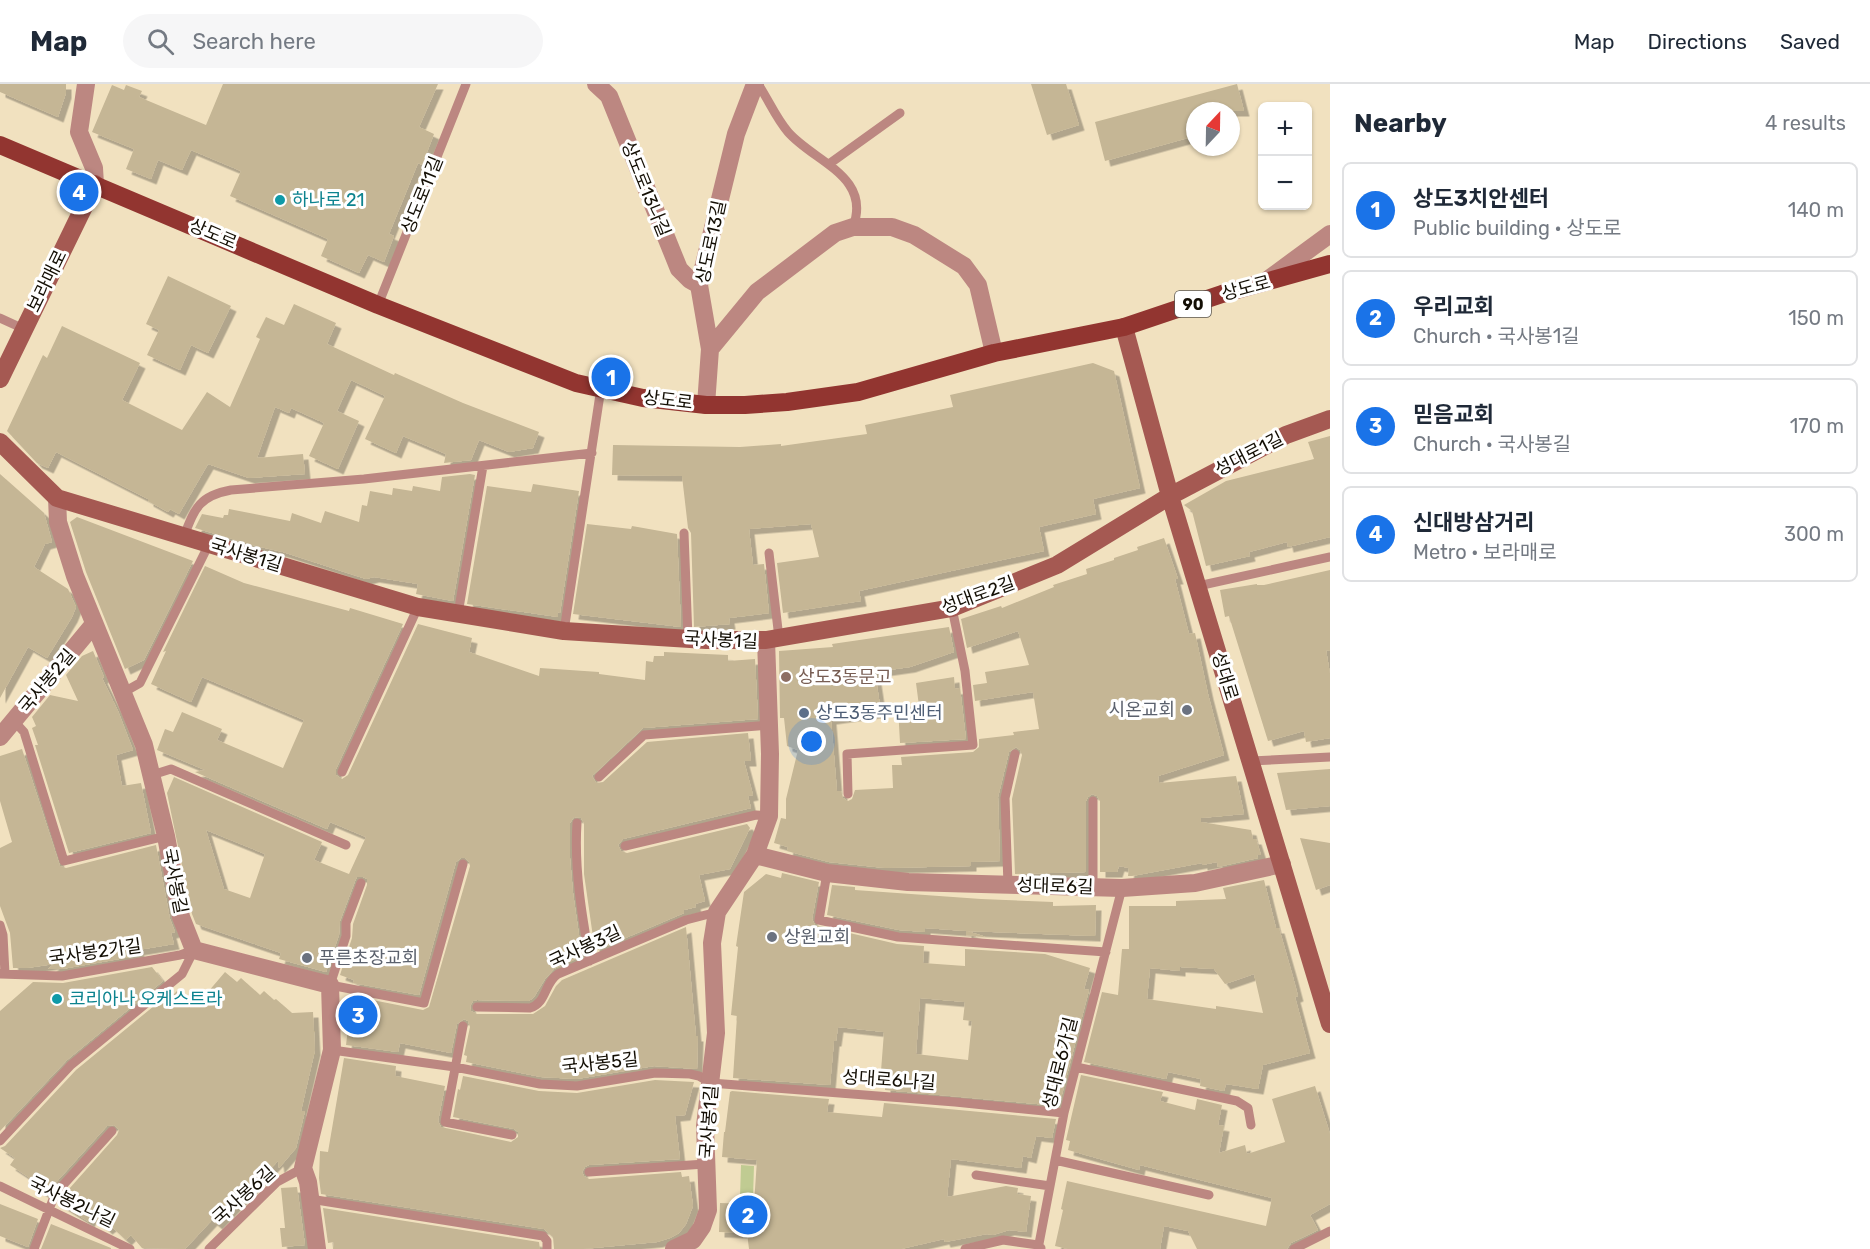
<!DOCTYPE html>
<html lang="en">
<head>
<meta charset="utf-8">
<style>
  body { margin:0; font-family:Rubik,"Noto Sans KR",sans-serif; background:#f6f6f7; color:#1f2937 }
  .controls { position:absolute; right:18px; top:18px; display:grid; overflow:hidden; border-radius:9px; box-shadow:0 2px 4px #0004 }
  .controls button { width:54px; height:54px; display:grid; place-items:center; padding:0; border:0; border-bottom:2px solid #e0e1e3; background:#fff; color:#1f2937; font:30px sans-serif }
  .compass { position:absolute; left:1186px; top:18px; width:54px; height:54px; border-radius:50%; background:#fff; box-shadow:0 2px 4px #0004; rotate:22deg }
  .you { position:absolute; left:812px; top:658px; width:21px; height:21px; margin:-15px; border:4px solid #fff; border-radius:50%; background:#1a73e8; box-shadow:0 0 0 9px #1a73e833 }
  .badge { display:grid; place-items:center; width:39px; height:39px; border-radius:50%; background:#1a73e8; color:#fff; font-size:20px; font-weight:700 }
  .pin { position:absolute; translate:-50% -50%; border:3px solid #fff; box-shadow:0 2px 6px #0006 }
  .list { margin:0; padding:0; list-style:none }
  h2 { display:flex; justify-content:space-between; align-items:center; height:78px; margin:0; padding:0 24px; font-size:26px }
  h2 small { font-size:20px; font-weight:400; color:#747a83 }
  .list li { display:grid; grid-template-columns:39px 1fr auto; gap:18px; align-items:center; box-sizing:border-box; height:96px; margin:0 12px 12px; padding:0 12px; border:2px solid #e0e1e3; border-radius:9px }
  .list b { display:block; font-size:22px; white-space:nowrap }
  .list p { margin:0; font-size:20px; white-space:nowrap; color:#747a83 }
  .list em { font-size:20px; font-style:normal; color:#747a83 }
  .icon { flex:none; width:33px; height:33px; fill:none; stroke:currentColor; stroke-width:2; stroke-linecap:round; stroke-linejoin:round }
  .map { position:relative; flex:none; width:1330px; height:1165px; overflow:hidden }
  header { display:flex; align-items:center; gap:36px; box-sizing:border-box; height:84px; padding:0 30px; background:#fff; border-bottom:2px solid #e0e1e3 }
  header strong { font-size:28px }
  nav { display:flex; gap:33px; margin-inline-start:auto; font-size:21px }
  .search { width:420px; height:54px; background:#f6f6f7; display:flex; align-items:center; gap:15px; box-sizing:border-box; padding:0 21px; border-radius:33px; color:#747a83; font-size:22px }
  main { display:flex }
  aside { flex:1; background:#fff }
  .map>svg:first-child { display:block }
  .green { fill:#c0cb92 }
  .building { fill:#c5b695; fill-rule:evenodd; filter:url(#shadow) }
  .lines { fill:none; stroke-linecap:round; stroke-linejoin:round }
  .lane { stroke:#bc8781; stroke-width:9 }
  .street { stroke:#bc8781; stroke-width:18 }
  .secondary { stroke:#a55952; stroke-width:18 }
  .primary { stroke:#923530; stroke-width:18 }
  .culture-dot { fill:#0f9aa8; stroke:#fff; stroke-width:2 }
  .education-dot { fill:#8d6e63; stroke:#fff; stroke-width:2 }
  .worship-dot { fill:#6b7280; stroke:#fff; stroke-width:2 }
  .service-dot { fill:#5c6f8a; stroke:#fff; stroke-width:2 }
  .labels { text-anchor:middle; stroke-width:6; stroke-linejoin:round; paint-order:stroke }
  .shield { fill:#fff; stroke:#5a564f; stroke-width:1.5 }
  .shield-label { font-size:16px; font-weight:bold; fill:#130e04 }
  .street-label { font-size:18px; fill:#130e04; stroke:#fff }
  .culture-label { font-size:18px; fill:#0d838f; stroke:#fff; text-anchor:start }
  .education-label { font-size:18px; fill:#785e54; stroke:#fff; text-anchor:start }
  .worship-label { font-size:18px; fill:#5b616d; stroke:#fff; text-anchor:start }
  .service-label { font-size:18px; fill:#4e5e75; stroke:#fff; text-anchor:start }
</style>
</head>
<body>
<header>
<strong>Map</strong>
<div class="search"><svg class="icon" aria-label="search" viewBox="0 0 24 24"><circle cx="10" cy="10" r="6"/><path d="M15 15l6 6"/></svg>Search here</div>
<nav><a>Map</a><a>Directions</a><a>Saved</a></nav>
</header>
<main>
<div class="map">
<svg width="1330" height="1165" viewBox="0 0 1330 1165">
  <defs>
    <filter id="shadow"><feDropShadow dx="5.5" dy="5.5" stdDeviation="0" flood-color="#0004"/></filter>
  </defs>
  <rect width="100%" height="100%" fill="#f1e1bf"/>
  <path class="green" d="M 741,1081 L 754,1082 L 753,1113 L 740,1113 Z"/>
  <path class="building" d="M 0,0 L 66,0 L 66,9 L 58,33 L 0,8 Z
    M 223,0 L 438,0 L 419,43 L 434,50 L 422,81 L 418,79 L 389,150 L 394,152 L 384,178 L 368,171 L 359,189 L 321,172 L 328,155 L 230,112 L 241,87 L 191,66 L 182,86 L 158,76 L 151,95 L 126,85 L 134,65 L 92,48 L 112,1 L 124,6 L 126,1 L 142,7 L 139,13 L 206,41 Z
    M 1031,0 L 1066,0 L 1079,41 L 1047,51 Z
    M 1237,0 L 1244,27 L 1195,27 L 1195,52 L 1105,77 L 1095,38 Z
    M 168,192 L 231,222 L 208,269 L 191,261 L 180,286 L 147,271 L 159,246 L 146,240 Z
    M 294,220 L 336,239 L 327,260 L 394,291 L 395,289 L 463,319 L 539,348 L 533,364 L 509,368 L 479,356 L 471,376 L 444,379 L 446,370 L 403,352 L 396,369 L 365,355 L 385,312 L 351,296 L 337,327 L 359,337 L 338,385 L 309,372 L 324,339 L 291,324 L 289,329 L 275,323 L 257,374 L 303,370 L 305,390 L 249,394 L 208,380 L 179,430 L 170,425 L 168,428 L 148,417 L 148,415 L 56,368 L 48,384 L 37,379 L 7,347 L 43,271 L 47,274 L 62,242 L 140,279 L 122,316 L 182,346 L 207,308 L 230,323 L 260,255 L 256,253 L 266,233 L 284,241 Z
    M 1093,279 L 1114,287 L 1140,404 L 1093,415 L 1096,430 L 1039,443 L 1044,467 L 859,507 L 861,517 L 783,529 L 777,479 L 819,473 L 811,440 L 749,445 L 753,481 L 764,480 L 769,529 L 729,534 L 730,540 L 694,543 L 691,449 L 688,444 L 682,392 L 612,391 L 613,361 L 740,363 L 781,360 L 781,362 L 867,350 L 865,341 L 953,323 L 950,311 Z
    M 1330,352 L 1330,453 L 1288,463 L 1287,458 L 1249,468 L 1250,472 L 1206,482 L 1192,427 L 1184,421 L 1226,397 L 1314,375 L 1308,358 Z
    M 0,390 L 44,429 L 52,458 L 45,460 L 34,483 L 68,505 L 76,523 L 72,533 L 47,574 L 28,563 L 0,614 Z
    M 470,390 L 475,391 L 453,517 L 416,510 L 418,500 L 374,493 L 366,495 L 283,468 L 256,462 L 195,444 L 202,430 L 223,434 L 224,431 L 228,431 L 229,425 L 290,437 L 292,429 L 321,439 L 325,427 L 359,438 L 362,421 L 367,422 L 370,407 L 392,411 L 393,404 L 412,407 L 413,402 L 440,407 L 442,393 Z
    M 533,400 L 579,407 L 560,529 L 558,528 L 558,533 L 467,520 L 487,402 L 531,408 Z
    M 77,433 L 193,477 L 144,576 L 125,585 L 86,488 L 70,438 Z
    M 587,440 L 631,445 L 632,442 L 677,450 L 681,543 L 573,530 Z
    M 1164,454 L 1178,495 L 1175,495 L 1189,550 L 1195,549 L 1208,610 L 1224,671 L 1158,692 L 1159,699 L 1236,692 L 1244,730 L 1201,734 L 1201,738 L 1251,746 L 1253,755 L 1256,755 L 1261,771 L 1257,771 L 1258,774 L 1218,783 L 1217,778 L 1202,781 L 1202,779 L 1132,792 L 1128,792 L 1129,784 L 1119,782 L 1117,788 L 1100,788 L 1100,717 L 1097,712 L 1092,710 L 1088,713 L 1086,717 L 1086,788 L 1015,790 L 1012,715 L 1022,671 L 1020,666 L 1016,663 L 1009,668 L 998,713 L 1000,777 L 971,778 L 971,782 L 885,784 L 829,778 L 787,767 L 788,763 L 774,759 L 781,734 L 786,735 L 786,715 L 798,666 L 787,662 L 784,634 L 780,634 L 779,567 L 833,563 L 832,560 L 949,543 L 954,568 L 910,583 L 875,588 L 881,628 L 831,635 L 837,707 L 841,707 L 843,714 L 848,717 L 852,715 L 855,706 L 893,704 L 892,681 L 902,681 L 901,673 L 973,668 L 979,663 L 979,655 L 1014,651 L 1013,648 L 1039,645 L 1033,608 L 975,617 L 973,601 L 987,599 L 985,588 L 1029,581 L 1018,547 L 967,564 L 961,535 L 1001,522 L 1002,524 L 1054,503 L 1053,501 L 1087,490 L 1086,485 L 1114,476 L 1114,474 L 1138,466 L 1137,463 Z
    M 205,482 L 244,499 L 349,527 L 350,524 L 403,540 L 336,685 L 336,691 L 342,695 L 348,691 L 418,540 L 472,554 L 469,568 L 539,592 L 540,584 L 599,588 L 599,590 L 645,596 L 646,577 L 653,578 L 654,572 L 664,572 L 664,568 L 728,571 L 728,577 L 755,575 L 758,635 L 643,644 L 592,692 L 596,699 L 603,698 L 647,658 L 748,649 L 751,677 L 744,677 L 753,711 L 748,712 L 751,724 L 623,755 L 618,761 L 621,767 L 627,769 L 747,740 L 750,744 L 730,785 L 699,791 L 705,817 L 695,820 L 696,823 L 684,826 L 684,829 L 595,867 L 584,790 L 584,739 L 581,734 L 574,733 L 570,739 L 570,774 L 573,809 L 582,872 L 554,885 L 545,895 L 534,913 L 529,917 L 477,916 L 473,917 L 470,922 L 471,927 L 477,930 L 533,930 L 545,922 L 556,902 L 562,896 L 686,843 L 696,952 L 698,952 L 697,985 L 654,982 L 577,995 L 541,993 L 466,978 L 467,972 L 464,971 L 470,943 L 468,937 L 464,935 L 457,940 L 451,969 L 400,959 L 398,968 L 346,961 L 352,912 L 423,926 L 429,923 L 470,782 L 469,778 L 465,774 L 461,774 L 456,778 L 419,911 L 353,899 L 354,896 L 340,891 L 352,854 L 353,840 L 367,801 L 367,795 L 363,793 L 357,793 L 355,797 L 340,837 L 339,851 L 326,888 L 279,875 L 281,869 L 196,840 L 192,830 L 167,709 L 174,693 L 322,758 L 314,776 L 349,790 L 366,753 L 330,738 L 327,745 L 195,688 L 205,686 L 157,666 L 165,645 L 173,648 L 182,628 L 222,645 L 217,656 L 283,684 L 304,636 L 202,593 L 191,618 L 151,600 L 166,567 L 163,568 ZM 206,746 L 265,770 L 250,814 L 224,805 Z
    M 1330,486 L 1330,567 L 1326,566 L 1330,590 L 1330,654 L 1306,658 L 1304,647 L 1268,657 L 1229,532 L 1225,533 L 1220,506 L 1257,500 L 1257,501 L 1264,501 Z
    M 93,567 L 104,593 L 102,594 L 118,627 L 133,666 L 116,671 L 122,702 L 141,699 L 151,749 L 69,769 L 35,661 L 38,661 L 32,644 L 36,642 L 32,633 L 50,611 L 78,617 L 66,591 L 82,572 Z
    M 954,593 L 955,605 L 960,604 L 966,655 L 900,659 L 898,623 L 919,622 L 916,599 Z
    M 22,665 L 60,782 L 66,784 L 156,761 L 170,835 L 175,848 L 171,849 L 174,860 L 138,866 L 142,871 L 62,885 L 48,885 L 54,880 L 27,884 L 13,884 L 10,849 L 0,822 L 0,764 L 12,758 L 0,717 L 0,672 Z
    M 1330,685 L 1330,722 L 1286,726 L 1277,689 Z
    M 1300,754 L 1330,759 L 1330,801 L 1316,806 Z
    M 782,789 L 819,798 L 812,835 L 815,841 L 897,860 L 924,862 L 923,879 L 965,882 L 965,865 L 1045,870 L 1090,884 L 1084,905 L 1089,906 L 1059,1022 L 885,1006 L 885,987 L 881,987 L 884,948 L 838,943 L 836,957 L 834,957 L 830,1001 L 733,994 L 737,932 L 731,931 L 738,863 L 736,862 L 744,808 L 766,790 L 781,794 ZM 920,914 L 965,918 L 963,936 L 972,937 L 968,976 L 916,970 Z
    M 1264,796 L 1276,844 L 1279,844 L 1293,893 L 1298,912 L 1295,913 L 1310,969 L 1263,981 L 1258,1005 L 1226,1000 L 1224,1007 L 1200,1002 L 1201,995 L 1168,988 L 1166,995 L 1084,978 L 1102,908 L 1118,911 L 1122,865 L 1129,865 L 1129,822 L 1176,822 L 1176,817 L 1226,815 L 1223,804 ZM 1180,883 L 1214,885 L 1225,900 L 1254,890 L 1263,929 L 1216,922 L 1216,925 L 1147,915 L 1150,884 L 1180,887 Z
    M 832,801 L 855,803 L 855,806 L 981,815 L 1053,818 L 1053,822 L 1096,821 L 1095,852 L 967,847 L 986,853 L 966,851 L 966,847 L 925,844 L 925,848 L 899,846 L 827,831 Z
    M 152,883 L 163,897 L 67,976 L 0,1047 L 0,927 L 33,898 L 63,899 Z
    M 225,888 L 237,898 L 241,894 L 260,911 L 264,907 L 274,916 L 276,915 L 292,929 L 313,928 L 315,966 L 301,1027 L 305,1027 L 296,1064 L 279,1084 L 278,1077 L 217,1140 L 212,1136 L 185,1165 L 142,1164 L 131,1151 L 126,1156 L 111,1142 L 107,1145 L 92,1131 L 89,1138 L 59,1119 L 61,1114 L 117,1051 L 119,1046 L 114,1041 L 107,1042 L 50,1105 L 47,1111 L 34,1102 L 36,1098 L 10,1081 L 15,1074 L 0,1064 L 5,1062 L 76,986 L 171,908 L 174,910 L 179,905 L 196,922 Z
    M 344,974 L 396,982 L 395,992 L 445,1002 L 438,1037 L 441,1043 L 511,1058 L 518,1053 L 518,1048 L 514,1045 L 453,1033 L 458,1005 L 460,1006 L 463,992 L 539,1007 L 577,1009 L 655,996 L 694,998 L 685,1031 L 675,1032 L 680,1075 L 589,1081 L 585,1083 L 582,1088 L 584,1092 L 589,1095 L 681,1088 L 682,1093 L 689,1092 L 693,1122 L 686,1140 L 679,1149 L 670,1154 L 657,1158 L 583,1165 L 554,1165 L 553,1153 L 544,1145 L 321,1110 L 319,1094 L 320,1067 L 328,1068 Z
    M 1081,991 L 1163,1008 L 1160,1017 L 1195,1026 L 1197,1015 L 1222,1021 L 1218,1041 L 1224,1042 L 1219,1069 L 1245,1061 L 1247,1070 L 1285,1058 L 1272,1015 L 1315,1002 L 1330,1050 L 1330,1120 L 1310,1131 L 1318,1146 L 1291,1159 L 1287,1165 L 1197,1165 L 1188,1147 L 1164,1142 L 1160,1165 L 1068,1165 L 1055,1162 L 1063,1126 L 1061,1125 L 1067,1097 L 1266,1142 L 1272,1114 L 1140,1081 L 1139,1086 L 1068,1066 L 1070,1057 L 1066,1056 Z
    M 732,1007 L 829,1015 L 827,1028 L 882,1033 L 884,1019 L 1056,1035 L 1052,1054 L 1036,1052 L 1031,1074 L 1023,1072 L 1021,1084 L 951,1075 L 947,1113 L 1006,1102 L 1018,1104 L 1017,1110 L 1031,1112 L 1026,1148 L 1009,1146 L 993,1151 L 987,1150 L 945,1158 L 944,1155 L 901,1165 L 749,1165 L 747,1149 L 719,1148 L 720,1119 L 754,1120 L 757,1076 L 722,1073 L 724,1048 L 725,1048 L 730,1008 Z
    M 297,1103 L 305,1161 L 282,1163 L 280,1144 L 285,1144 L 281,1104 Z
    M 0,1120 L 38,1135 L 28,1163 L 0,1152 Z
    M 323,1124 L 539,1158 L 540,1165 L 333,1165 L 334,1158 L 328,1159 Z
    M 51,1140 L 111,1164 L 111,1165 L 41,1165 Z"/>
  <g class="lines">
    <path class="lane" d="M 758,0 C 768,15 776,34 788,48 C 814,78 872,92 853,143
      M 829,80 L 900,29
      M 378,221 L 466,0
      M 0,234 L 24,245
      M 684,449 L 688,555
      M 184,452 C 195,424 199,412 231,406 L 364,395 L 592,369
      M 769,469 L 779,554
      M 1198,502 L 1330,473
      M 458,530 L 483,382
      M 564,547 L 601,304
      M 124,608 L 140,599 L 209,460
      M 14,637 L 24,648 L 64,777 L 166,752
      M 1251,677 L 1330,673
      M 342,688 L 418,523
      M 152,691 L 171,685 L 346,761
      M 599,693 L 644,651 L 769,641
      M 848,710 L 847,670 L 973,661 L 965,587 L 952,524
      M 577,739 C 574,785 582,832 590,877
      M 625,762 L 756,731 L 769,732
      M 827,789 L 819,836 L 898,853 L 1106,868
      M 361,799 L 346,839 L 346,852 L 330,901 L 424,919 L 463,780
      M 1008,801 L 1005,714 L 1015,670
      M 1093,803 L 1093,717
      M 0,841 L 3,851 L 5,890
      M 0,890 L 62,892 L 180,871 L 194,866
      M 477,923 L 530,924 C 547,919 544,899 558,890 L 686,836 L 717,828
      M 463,942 L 445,1038 L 512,1051
      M 332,966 L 455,983 L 540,1000 L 577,1002 L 655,989 L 690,990 L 699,992 L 711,999 L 955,1018 L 1064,1029
      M 1076,983 L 1237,1017 L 1248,1024 L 1251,1041
      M 0,1057 L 71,981 L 182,890 L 194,866
      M 1055,1076 L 1209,1111
      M 589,1088 L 705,1080
      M 976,1091 L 1050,1102
      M 0,1102 L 130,1165
      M 310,1115 L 543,1152 L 547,1157 L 547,1165
      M 34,1165 L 55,1110 L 112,1047
      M 209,1165 L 277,1098 L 303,1084
      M 965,1165 L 1003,1156 L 1038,1161 L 1041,1164
      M 1038,1165 L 1064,1029 L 1122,804
      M 1294,1165 L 1330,1147"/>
    <path class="street" d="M 86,0 L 79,48 L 94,84 L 95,100
      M 596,0 L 609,12 L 679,185 L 690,196 L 699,201
      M 1266,197 L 1330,150
      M 710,265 L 757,208 L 835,149 L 853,143 L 892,143 L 914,151 L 964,182 L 978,201 L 994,269
      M 706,321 L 710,265 L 699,201 L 736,50 L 755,0
      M 57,414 L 58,438 L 75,492 L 144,661 L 166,752 L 181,833 L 194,866 L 330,901 L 332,966 L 303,1084 L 308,1098 L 317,1165
      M 0,653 L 94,540
      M 755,771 L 827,789 L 908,798 L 1122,804 L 1195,799 L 1282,780
      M 674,1165 L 693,1156 L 702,1143 L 708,1126 L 705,1042 L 716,949 L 712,859 L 717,828 L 755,771 L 769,732 L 770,670 L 766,556"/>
    <path class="secondary" d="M 1124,243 L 1170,412 L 1330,940
      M 0,295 L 95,100
      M 0,358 L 57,414 L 418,523 L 564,547 L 706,556 L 766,556 L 952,524 L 1057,481 L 1170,412 L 1286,351 L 1330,335"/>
    <path class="primary" d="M 0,61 L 378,221 L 576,299 L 643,314 L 706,321 L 745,321 L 787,318 L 858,308 L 994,269 L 1124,243 L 1222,210 L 1330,180"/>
  </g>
  <g class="culture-dot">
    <circle cx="280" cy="116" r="6"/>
    <circle cx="57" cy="915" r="6"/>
  </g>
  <circle class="education-dot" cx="786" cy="593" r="6"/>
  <g class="worship-dot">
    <circle cx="1187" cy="626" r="6"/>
    <circle cx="772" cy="853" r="6"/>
    <circle cx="307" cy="874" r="6"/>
  </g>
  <circle class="service-dot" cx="804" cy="629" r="6"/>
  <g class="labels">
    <rect class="shield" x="1175" y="207" width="36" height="26" rx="4.5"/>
    <g class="shield-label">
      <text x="1193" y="226">90</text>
    </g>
    <g class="street-label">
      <text transform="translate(646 105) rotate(68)" y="6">상도로13나길</text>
      <text transform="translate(422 111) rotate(-68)" y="6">상도로11길</text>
      <text transform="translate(213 150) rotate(23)" y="6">상도로</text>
      <text transform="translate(711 158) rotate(-78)" y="6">상도로13길</text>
      <text transform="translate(47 197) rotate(-64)" y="6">보라매로</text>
      <text transform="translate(1246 204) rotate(-15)" y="6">상도로</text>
      <text transform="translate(668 316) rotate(7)" y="6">상도로</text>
      <text transform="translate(1249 370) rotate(-27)" y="6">성대로1길</text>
      <text transform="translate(246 471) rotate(17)" y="6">국사봉1길</text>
      <text transform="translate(978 511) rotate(-20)" y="6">성대로2길</text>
      <text transform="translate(721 556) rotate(3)" y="6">국사봉1길</text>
      <text transform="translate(1225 592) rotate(73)" y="6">성대로</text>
      <text transform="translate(47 597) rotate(-50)" y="6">국사봉2길</text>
      <text transform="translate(175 797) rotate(79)" y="6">국사봉길</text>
      <text transform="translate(1055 802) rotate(2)" y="6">성대로6길</text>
      <text transform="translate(585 863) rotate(-25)" y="6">국사봉3길</text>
      <text transform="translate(95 868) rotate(-8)" y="6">국사봉2가길</text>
      <text transform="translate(600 979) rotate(-6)" y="6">국사봉5길</text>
      <text transform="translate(1060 979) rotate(-76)" y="6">성대로6가길</text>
      <text transform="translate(889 996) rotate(4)" y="6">성대로6나길</text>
      <text transform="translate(709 1038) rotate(-86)" y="6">국사봉1길</text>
      <text transform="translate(244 1111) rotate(-42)" y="6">국사봉6길</text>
      <text transform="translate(72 1118) rotate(26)" y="6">국사봉2나길</text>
    </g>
    <g class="culture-label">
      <text x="292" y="122">하나로 21</text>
      <text x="69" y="921">코리아나 오케스트라</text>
    </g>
    <g class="education-label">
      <text x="798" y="599">상도3동문고</text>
    </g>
    <g class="worship-label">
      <text x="1175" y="632" text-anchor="end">시온교회</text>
      <text x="784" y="859">상원교회</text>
      <text x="319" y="880">푸른초장교회</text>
    </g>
    <g class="service-label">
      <text x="816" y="635">상도3동주민센터</text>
    </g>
  </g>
</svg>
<div class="controls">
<button>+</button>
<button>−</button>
</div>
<svg class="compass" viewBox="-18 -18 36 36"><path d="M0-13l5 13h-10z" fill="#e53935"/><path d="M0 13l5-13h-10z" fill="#747a83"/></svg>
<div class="you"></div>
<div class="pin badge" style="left:611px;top:293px">1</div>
<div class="pin badge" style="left:748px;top:1131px">2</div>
<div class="pin badge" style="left:358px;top:931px">3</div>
<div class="pin badge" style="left:79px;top:108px">4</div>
</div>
<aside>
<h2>Nearby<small>4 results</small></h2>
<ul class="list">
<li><span class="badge">1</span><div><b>상도3치안센터</b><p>Public building · 상도로</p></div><em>140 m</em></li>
<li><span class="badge">2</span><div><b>우리교회</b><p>Church · 국사봉1길</p></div><em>150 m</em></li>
<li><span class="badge">3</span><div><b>믿음교회</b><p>Church · 국사봉길</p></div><em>170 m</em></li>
<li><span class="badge">4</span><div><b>신대방삼거리</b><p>Metro · 보라매로</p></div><em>300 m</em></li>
</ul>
</aside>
</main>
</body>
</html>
